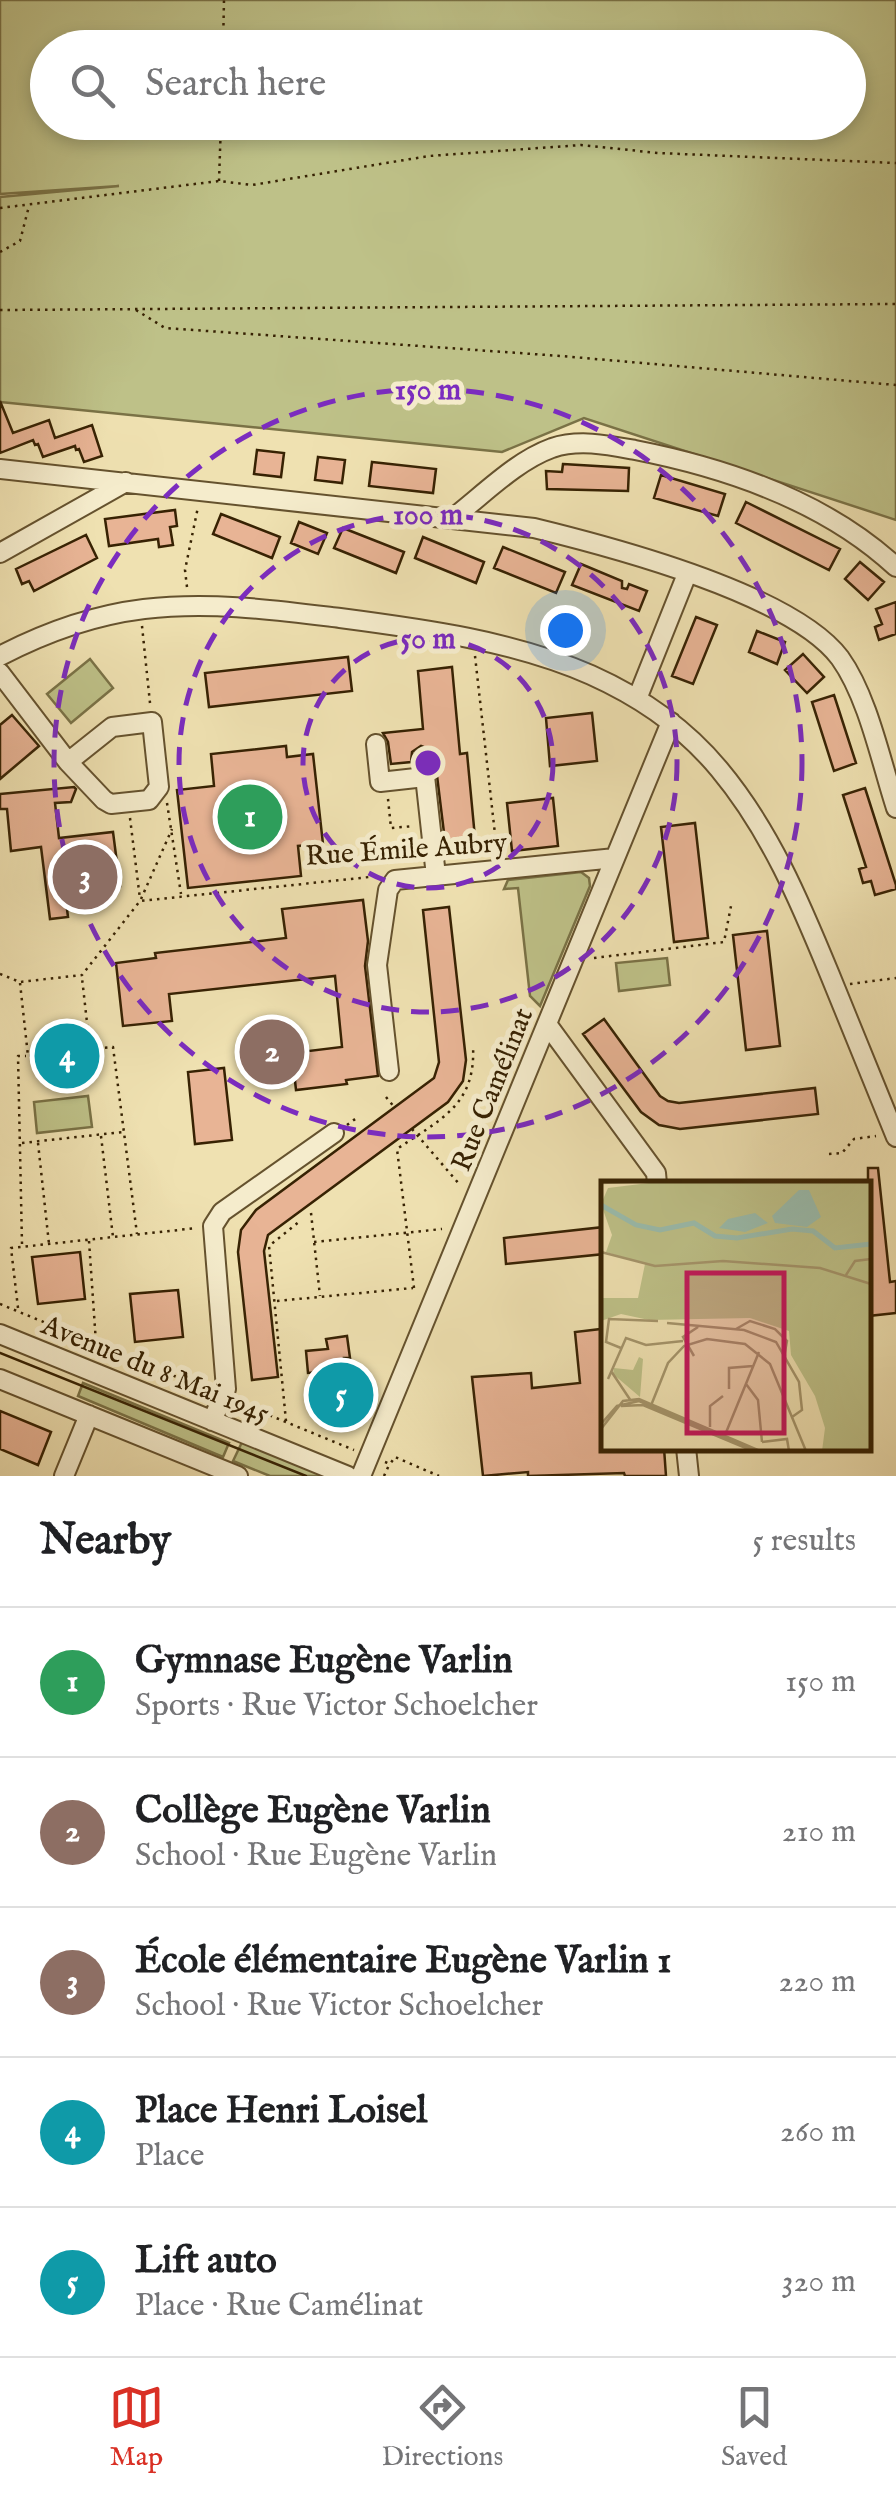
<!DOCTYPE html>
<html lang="en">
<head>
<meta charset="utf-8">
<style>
  body { margin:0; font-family:"IM FELL English",serif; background:#f6f6f6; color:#202124 }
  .you { position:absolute; left:565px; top:630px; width:35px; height:35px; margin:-25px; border:8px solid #fff; border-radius:50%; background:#1a73e8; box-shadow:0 0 0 15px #1a73e833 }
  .badge { display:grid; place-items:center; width:65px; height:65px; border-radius:50%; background:#d93025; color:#fff; font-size:32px; font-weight:700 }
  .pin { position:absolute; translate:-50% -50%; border:5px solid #fff; box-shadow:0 2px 10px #0006 }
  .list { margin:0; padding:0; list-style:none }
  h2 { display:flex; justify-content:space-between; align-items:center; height:130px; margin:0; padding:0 40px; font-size:42px }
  h2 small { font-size:32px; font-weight:400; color:#757577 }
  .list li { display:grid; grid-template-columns:65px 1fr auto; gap:30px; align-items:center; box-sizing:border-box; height:150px; padding:0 40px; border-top:2px solid #e0e0e0 }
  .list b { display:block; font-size:38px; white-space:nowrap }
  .list p { margin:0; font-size:32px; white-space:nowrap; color:#757577 }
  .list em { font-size:32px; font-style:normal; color:#757577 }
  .icon { flex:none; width:55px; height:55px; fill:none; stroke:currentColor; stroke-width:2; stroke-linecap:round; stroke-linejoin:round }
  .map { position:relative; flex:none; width:896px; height:1476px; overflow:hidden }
  .search { position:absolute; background:#fff; box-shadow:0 5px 15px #0003; left:30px; right:30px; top:30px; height:110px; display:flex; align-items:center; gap:25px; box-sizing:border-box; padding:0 35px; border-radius:55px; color:#757577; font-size:38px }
  .sheet { height:880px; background:#fff }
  nav { display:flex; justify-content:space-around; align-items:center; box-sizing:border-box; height:140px; border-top:2px solid #e0e0e0; background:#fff; font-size:28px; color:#757577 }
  nav a { display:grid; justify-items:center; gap:5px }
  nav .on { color:#d93025 }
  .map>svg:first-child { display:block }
  .green { fill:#bec188; stroke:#7a7246; stroke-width:2.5; fill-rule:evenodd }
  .building { fill:#e8b495; stroke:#372203; stroke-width:2.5 }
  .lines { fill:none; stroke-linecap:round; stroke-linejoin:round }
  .minor-casing { stroke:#65522e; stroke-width:22 }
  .path { stroke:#372203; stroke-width:2.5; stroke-dasharray:2.5 5; stroke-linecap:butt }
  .minor { stroke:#f5eccc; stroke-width:18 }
  .tram { stroke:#372203; stroke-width:2.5 }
  .ring { fill:none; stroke:#7b2cbf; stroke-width:5; stroke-dasharray:18 12 }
  .labels { text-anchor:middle; stroke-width:10; stroke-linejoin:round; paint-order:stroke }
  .street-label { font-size:28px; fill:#372203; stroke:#f5eccc }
  .inset-river { fill:none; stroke:#9abdae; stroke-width:5 }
  .inset-road { fill:none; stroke:#a5956b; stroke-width:2.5 }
  .view { fill:#c2185b; fill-opacity:0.15; stroke:#c2185b; stroke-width:5 }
  .inset-edge { fill:none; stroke:#372203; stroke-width:5 }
  .centre { fill:#7b2cbf; stroke:#f5eccc; stroke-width:5 }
  .ring-label { font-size:30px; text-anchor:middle; font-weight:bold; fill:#7b2cbf; stroke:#f5eccc; stroke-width:10; stroke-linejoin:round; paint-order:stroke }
</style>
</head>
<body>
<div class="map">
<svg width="896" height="1476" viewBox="0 0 896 1476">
  <rect width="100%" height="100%" fill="#efe1b1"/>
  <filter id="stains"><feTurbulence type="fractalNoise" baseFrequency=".002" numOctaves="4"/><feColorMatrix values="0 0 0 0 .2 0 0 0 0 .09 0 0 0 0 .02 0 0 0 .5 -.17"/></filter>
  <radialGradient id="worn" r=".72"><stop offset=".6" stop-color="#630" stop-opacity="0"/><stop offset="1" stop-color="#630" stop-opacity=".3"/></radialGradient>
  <path class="green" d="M 0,0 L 896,0 L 896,520 L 584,418 L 502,452 L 0,402 L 0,197 L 119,186 L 0,194 ZM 48,48 L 848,48 L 848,122 L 48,122 Z
    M 90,659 L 113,688 L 71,723 L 47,694 Z
    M 581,872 L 589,878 L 590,886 L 540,1006 L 530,996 L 518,888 L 504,889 L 508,880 Z
    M 667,958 L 670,985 L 619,991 L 616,963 Z
    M 88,1096 L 92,1127 L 37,1133 L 34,1102 Z
    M 83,1383 L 229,1443 L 223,1457 L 78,1396 Z
    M 243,1440 L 331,1476 L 270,1476 L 233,1461 Z"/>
  <path class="building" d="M 0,401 L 13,433 L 49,420 L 55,438 L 92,425 L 102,456 L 84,462 L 79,449 L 76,450 L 75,446 L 43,457 L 38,444 L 35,445 L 33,440 L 0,453 Z
    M 257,450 L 284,453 L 281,477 L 254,474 Z
    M 318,457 L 345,460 L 342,483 L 315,480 Z
    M 372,462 L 436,469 L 433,493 L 369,486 Z
    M 563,464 L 629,468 L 628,491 L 547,489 L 546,471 L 562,472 Z
    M 661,475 L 725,494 L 718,516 L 654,498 Z
    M 746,502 L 840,549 L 829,570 L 736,523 Z
    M 175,510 L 177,526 L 170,527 L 173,545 L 159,547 L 158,539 L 109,546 L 105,519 Z
    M 221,514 L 280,537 L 272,558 L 213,534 Z
    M 299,522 L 327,533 L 318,554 L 291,543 Z
    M 343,528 L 404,552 L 396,573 L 334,548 Z
    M 86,535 L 97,558 L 34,591 L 29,581 L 22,584 L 16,569 Z
    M 423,537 L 484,562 L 476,583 L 415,558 Z
    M 503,547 L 565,572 L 556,593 L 494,568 Z
    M 860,562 L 884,582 L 868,600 L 845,579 Z
    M 581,564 L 622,581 L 622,588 L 627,589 L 629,584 L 647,591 L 639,611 L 572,585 Z
    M 896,602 L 896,634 L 879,640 L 875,627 L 882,624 L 876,609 Z
    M 696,617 L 717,625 L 693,684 L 672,676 Z
    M 757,631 L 785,642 L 777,664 L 749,652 Z
    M 803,654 L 824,677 L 807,693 L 785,670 Z
    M 348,657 L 352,691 L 209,707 L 205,673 Z
    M 452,667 L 460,754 L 467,753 L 475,838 L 445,841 L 434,751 L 421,746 L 412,752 L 411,762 L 391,764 L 388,742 L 383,733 L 423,729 L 418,671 Z
    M 834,695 L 856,763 L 834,771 L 812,702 Z
    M 592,713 L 597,761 L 550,766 L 546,718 Z
    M 12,715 L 39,746 L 0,779 L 0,725 Z
    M 286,746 L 287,757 L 313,754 L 323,844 L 298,846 L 301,876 L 188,888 L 177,790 L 214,786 L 211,754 Z
    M 74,787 L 76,789 L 71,802 L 55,803 L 59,838 L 113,832 L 120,886 L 101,887 L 102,896 L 84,898 L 85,907 L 67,909 L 68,917 L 50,919 L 41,847 L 11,851 L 7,809 L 0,809 L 0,794 Z
    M 865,788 L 896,885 L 896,889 L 875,895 L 871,881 L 863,883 L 859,869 L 866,867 L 843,795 Z
    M 553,798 L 558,846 L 512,851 L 507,803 Z
    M 695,823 L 708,938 L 674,942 L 661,827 Z
    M 363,900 L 368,941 L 365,966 L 378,1076 L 346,1080 L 347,1084 L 296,1090 L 292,1053 L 342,1047 L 335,976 L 169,994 L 172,1021 L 123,1026 L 116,963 L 156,958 L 155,953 L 286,938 L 282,909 Z
    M 449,907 L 466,1060 L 463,1081 L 448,1102 L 268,1235 L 264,1251 L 278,1377 L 252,1380 L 238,1252 L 241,1230 L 256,1210 L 434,1078 L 439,1062 L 423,910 Z
    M 767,931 L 780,1046 L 746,1050 L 733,935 Z
    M 604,1019 L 660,1096 L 668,1101 L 679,1103 L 815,1088 L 818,1114 L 680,1129 L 659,1125 L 641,1112 L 583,1034 Z
    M 224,1068 L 232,1140 L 195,1144 L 188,1072 Z
    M 868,1168 L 878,1168 L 890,1282 L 896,1281 L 896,1313 L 868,1316 Z
    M 604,1227 L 604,1254 L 506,1264 L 504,1238 Z
    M 80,1252 L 85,1299 L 38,1304 L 32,1257 Z
    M 178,1290 L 183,1337 L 135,1342 L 130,1294 Z
    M 601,1329 L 604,1448 L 664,1448 L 666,1476 L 625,1476 L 624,1473 L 528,1476 L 528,1472 L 483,1476 L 472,1377 L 531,1373 L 532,1388 L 580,1383 L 575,1332 Z
    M 347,1336 L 350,1358 L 344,1358 L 350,1419 L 336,1420 L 331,1371 L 308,1373 L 306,1351 L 328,1349 L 326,1339 Z
    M 0,1411 L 51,1432 L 38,1465 L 0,1449 Z"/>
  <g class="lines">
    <g class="minor-casing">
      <path id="minor" d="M 0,469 L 534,528 C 612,547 792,594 840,658 C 868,697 881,762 896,808
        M 453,518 C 484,494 516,461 552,448 C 579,439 608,445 635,450 C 727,468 826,502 896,567
        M 0,553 L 126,482
        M 0,656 C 44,633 95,615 144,609 C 210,601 275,610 340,618 C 424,629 514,641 591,675 C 640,697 685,728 719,769 C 770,830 800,902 830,975 C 852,1029 874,1083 896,1137
        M 0,673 L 68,762 L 104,800 L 111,804 L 149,800 L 159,787 L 152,722 L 112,727 L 68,762
        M 637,699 L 687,574
        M 376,744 L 380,782 L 425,777
        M 423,758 L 436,876
        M 547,1024 L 656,1173 L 657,1184
        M 389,1071 L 377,965 L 388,890 L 395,880 L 615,858
        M 0,1334 L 348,1476
        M 0,1379 L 238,1476
        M 212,1421 L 226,1389 L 213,1226 L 222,1212 L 334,1133
        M 686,1448 L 689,1476
        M 64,1476 L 89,1415
        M 361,1476 L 671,722"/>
    </g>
    <path class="path" d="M 223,48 L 224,0
      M 219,181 L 221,122
      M 0,208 L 219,181 L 252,185 L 429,156 L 581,145 L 658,153 L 896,163
      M 0,252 L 20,241 L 29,206
      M 0,310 L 896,304
      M 136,310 L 165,328 L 561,356 L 896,385
      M 187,587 L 185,570 L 198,507
      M 142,626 L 150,703
      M 475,656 L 497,852
      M 388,799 L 391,828 L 414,826
      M 167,803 L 181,894
      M 130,818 L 140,899
      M 141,899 L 172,829
      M 594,958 L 724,942 L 731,906
      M 0,974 L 20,982 L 82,975 L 140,901 L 379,876
      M 20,983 L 28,1056 L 90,1049 L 82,978
      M 850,984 L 896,978
      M 90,1049 L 113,1047 L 137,1234
      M 386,1097 L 395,1108
      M 347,1125 L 358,1117
      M 412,1129 L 460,1185
      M 101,1136 L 113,1237
      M 22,1143 L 123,1132
      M 38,1143 L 49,1244
      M 829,1154 L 842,1153 L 854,1139 L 876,1136
      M 311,1213 L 320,1296
      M 89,1241 L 96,1343
      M 314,1242 L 442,1229
      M 22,1244 L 18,1056 L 26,1056
      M 414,1288 L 397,1149 C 441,1119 476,1105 473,1046
      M 277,1301 L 413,1288
      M 0,1304 L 206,1389
      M 18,1308 L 11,1248 L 197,1228
      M 242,1404 L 354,1450
      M 286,1421 L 269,1246 L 300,1221
      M 385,1462 L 390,1464 L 395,1457 L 439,1476
      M 384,1476 L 389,1465"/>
    <use href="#minor" class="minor"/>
    <path class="tram" d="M 0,1353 L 306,1476"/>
  </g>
  <g class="ring">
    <circle cx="428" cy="763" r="125"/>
    <circle cx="428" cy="763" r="249"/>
    <circle cx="428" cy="763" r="374"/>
  </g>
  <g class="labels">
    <g class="street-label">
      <text transform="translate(406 848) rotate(-4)" y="10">Rue Émile Aubry</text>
      <text transform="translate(491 1089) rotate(-68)" y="10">Rue Camélinat</text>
      <text transform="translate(156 1368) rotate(22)" y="10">Avenue du 8 Mai 1945</text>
    </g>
  </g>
  <g transform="translate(601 1181)">
    <rect width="270" height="270" fill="#efe1b1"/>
    <path d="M 64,0 L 270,0 L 270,270 L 221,270 L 224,247 L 214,215 L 190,174 L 188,150 L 149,137 L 48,139 L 20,133 L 0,140 L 0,117 L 37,117 L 44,83 L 5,71 L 11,54 L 0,23 L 7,7 ZM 38,176 L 42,178 L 39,216 L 12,193 L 13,187 L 32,189 Z" fill="#bec188"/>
    <path d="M 198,9 L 208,9 L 220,36 L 206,46 L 174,42 L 171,35 ZM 154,32 L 167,42 L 144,51 L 118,47 L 127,38 Z" fill="#9abdae"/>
    <path class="inset-river" d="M 0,24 L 35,44 L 59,49 L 93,42 L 114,55 L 136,57 L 191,48 L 212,50 L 234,67 L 270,63"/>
    <path class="inset-road" d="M 0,2 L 52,0M 0,71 L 54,85 L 122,80 L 219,87 L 270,103M 245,94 L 254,80 L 270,78M 66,142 L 143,149 L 175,161 L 198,201 L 201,229 L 191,236M 135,148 L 149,140 L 174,148 L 186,160 L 183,176M 20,167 L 5,161 L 8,138 L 57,140M 93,175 L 82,156 L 97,146M 10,190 L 30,220M 7,198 L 25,157 L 45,164 L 82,160M 145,203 L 157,219 L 161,261M 128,208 L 128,187 L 152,185M 20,225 L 42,224 L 152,270M 49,227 L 67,182 L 83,165 L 106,158 L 144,163 L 169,183 L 205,270M 0,243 L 16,225 L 38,220 L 156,270M 109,246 L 109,225 L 122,215M 0,248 L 22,220 L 38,218 L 159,270M 124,254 L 158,171M 161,261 L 186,258 L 188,270"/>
    <path class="view" d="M 86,92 L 183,92 L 183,252 L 86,252 Z"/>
    <rect width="270" height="270" class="inset-edge"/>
  </g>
  <circle cx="428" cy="763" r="15" class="centre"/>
  <g class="ring-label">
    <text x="428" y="399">150 m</text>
    <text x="428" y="524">100 m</text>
    <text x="428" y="648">50 m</text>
  </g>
  <rect width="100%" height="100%" filter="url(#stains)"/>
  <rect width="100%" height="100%" fill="url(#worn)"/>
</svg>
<div class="you"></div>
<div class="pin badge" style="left:250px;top:817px;background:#2e9e5b">1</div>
<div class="pin badge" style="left:272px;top:1052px;background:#8d6e63">2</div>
<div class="pin badge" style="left:85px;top:877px;background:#8d6e63">3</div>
<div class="pin badge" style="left:67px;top:1056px;background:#0f9aa8">4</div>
<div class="pin badge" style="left:341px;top:1395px;background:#0f9aa8">5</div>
<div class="search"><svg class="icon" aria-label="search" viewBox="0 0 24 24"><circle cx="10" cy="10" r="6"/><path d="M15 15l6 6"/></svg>Search here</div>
</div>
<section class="sheet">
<h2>Nearby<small>5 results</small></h2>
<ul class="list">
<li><span class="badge" style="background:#2e9e5b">1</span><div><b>Gymnase Eugène Varlin</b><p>Sports · Rue Victor Schoelcher</p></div><em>150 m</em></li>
<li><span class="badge" style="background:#8d6e63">2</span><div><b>Collège Eugène Varlin</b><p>School · Rue Eugène Varlin</p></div><em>210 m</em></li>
<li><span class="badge" style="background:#8d6e63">3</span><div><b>École élémentaire Eugène Varlin 1</b><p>School · Rue Victor Schoelcher</p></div><em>220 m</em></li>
<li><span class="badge" style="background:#0f9aa8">4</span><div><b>Place Henri Loisel</b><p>Place</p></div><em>260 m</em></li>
<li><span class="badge" style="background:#0f9aa8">5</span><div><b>Lift auto</b><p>Place · Rue Camélinat</p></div><em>320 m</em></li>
</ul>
</section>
<nav>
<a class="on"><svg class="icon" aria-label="map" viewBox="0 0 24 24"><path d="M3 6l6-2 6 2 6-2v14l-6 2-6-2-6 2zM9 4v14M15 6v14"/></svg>Map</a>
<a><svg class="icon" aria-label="directions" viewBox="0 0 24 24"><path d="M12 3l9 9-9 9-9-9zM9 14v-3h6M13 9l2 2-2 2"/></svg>Directions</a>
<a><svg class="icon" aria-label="saved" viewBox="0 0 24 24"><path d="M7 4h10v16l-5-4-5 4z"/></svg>Saved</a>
</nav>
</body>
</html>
